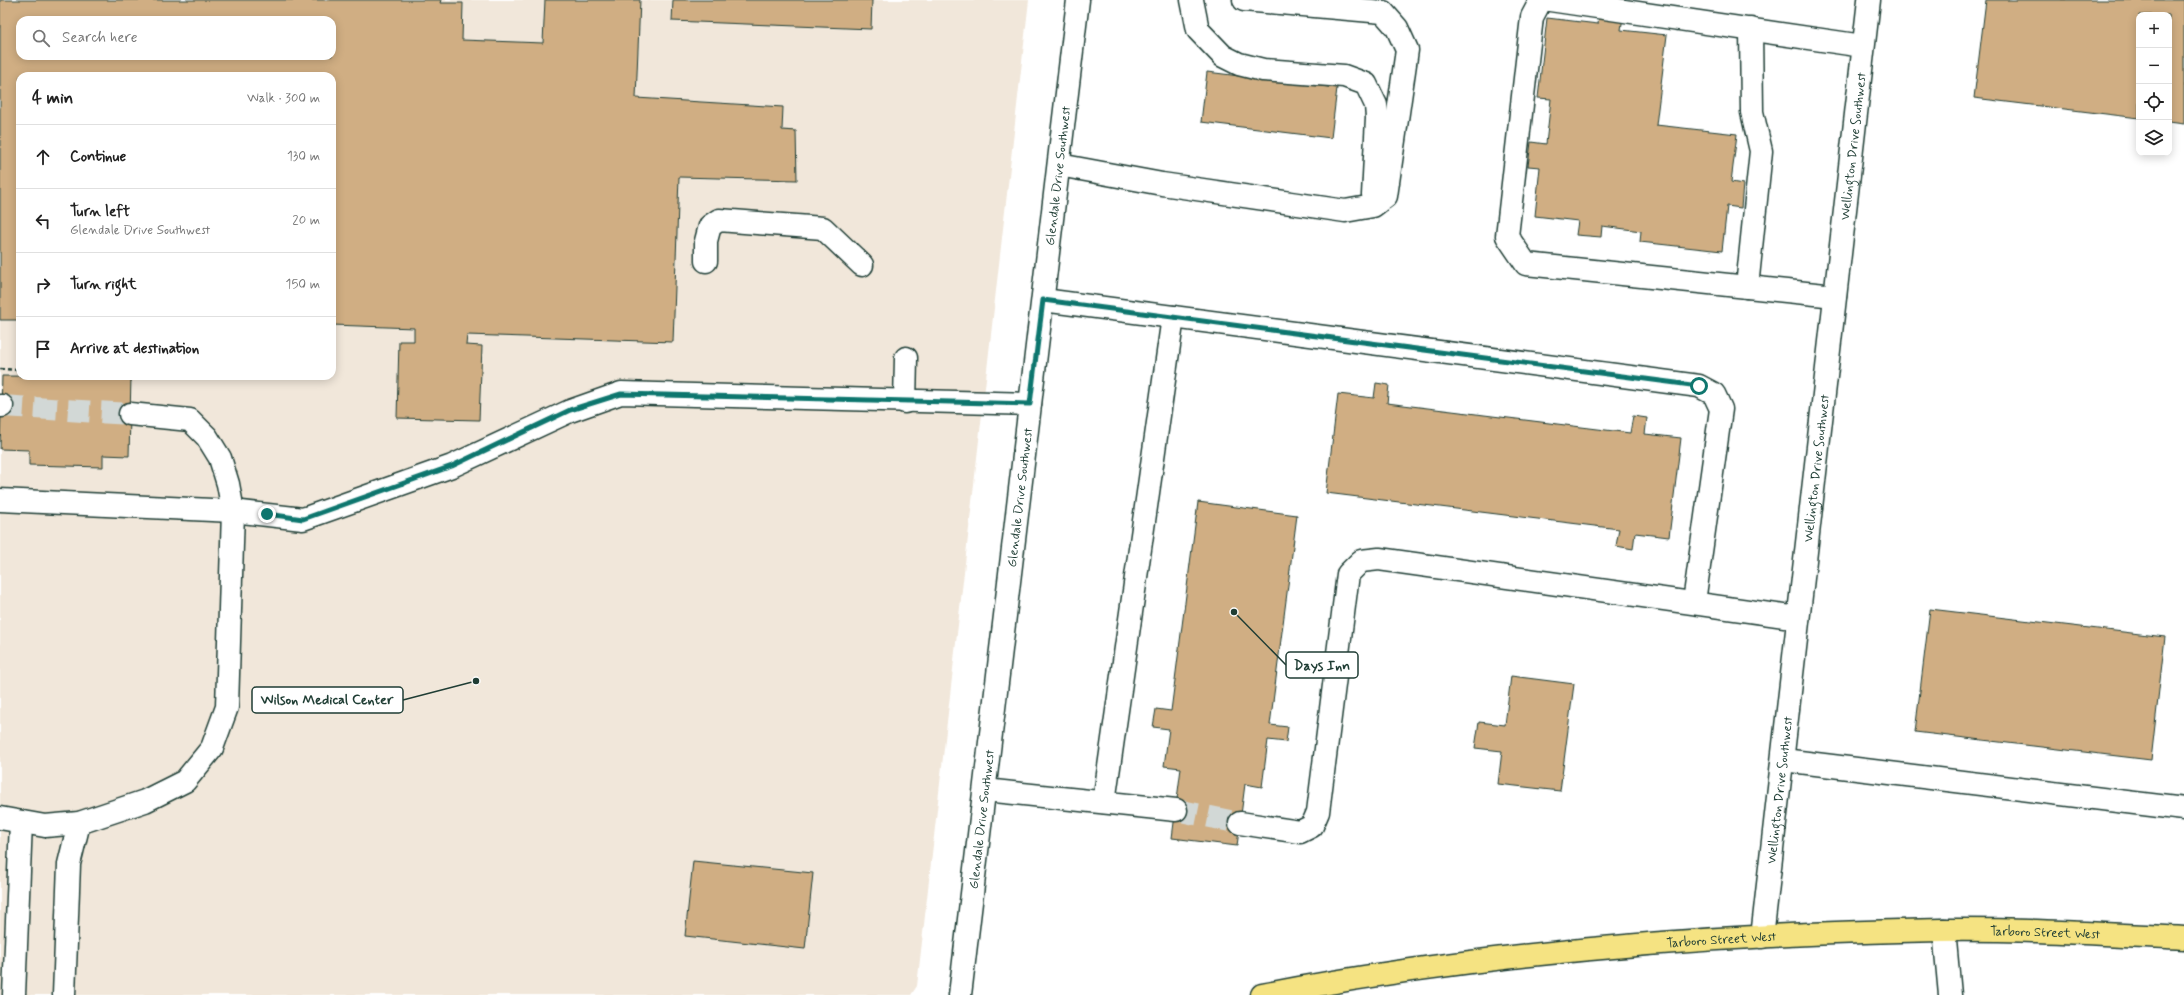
<!DOCTYPE html>
<html lang="en">
<head>
<meta charset="utf-8">
<style>
  body { margin:0; font-family:Mynerve,sans-serif; background:#f6f6f6; color:#222 }
  .controls { position:absolute; right:12px; top:12px; display:grid; overflow:hidden; border-radius:8px; box-shadow:0 2px 10px #0003 }
  .controls button { width:36px; height:36px; display:grid; place-items:center; padding:0; border:0; border-bottom:1px solid #e0e0e0; background:#fff; color:#222; font:20px sans-serif }
  .stop { position:absolute; width:12px; height:12px; margin:-9px; border:3px solid #0f766e; border-radius:50%; background:#fff }
  .stop.end { background:#0f766e; border-color:#fff; box-shadow:0 1px 4px #0008 }
  .list { margin:0; padding:0; list-style:none }
  h2 { display:flex; justify-content:space-between; align-items:center; height:52px; margin:0; padding:0 16px; font-size:17px }
  h2 small { font-size:13px; font-weight:400; color:#767676 }
  .list li { display:grid; grid-template-columns:26px 1fr auto; gap:12px; align-items:center; box-sizing:border-box; height:64px; padding:0 16px; border-top:1px solid #e0e0e0 }
  .list b { display:block; font-size:15px; white-space:nowrap }
  .list p { margin:0; font-size:13px; white-space:nowrap; color:#767676 }
  .list em { font-size:13px; font-style:normal; color:#767676 }
  .icon { flex:none; width:22px; height:22px; fill:none; stroke:currentColor; stroke-width:2; stroke-linecap:round; stroke-linejoin:round }
  .map { position:relative; flex:none; width:2184px; height:995px; overflow:hidden }
  .search { position:absolute; background:#fff; box-shadow:0 2px 10px #0003; left:16px; top:16px; width:320px; height:44px; display:flex; align-items:center; gap:10px; box-sizing:border-box; padding:0 14px; border-radius:12px; color:#767676; font-size:15px }
  .panel { position:absolute; background:#fff; box-shadow:0 2px 10px #0003; left:16px; top:72px; width:320px; height:308px; border-radius:12px }
  .map>svg:first-child { display:block }
  .built { fill:#f1e7da; fill-rule:evenodd }
  .building { fill:#d0ae83; stroke:#1f3d34; fill-rule:evenodd }
  .lines { fill:none; stroke-linecap:round; stroke-linejoin:round }
  .minor-tunnel { stroke:#d2d8d6; stroke-width:22; stroke-dasharray:22 11; stroke-linecap:butt }
  .minor-casing { stroke:#1f3d34; stroke-width:25 }
  .major-casing { stroke:#1f3d34; stroke-width:25 }
  .path { stroke:#1f3d34; stroke-width:2.5; stroke-dasharray:4 3; stroke-linecap:butt }
  .minor { stroke:#fff; stroke-width:22 }
  .major { stroke:#f5e382; stroke-width:22 }
  .route { stroke:#0f766e; stroke-width:5 }
  .labels { text-anchor:middle; stroke-width:3.5; stroke-linejoin:round; paint-order:stroke }
  .street-label { font-size:13px; fill:#1f3d34; stroke:#fff }
  .leader { fill:none; stroke:#1f3d34; stroke-width:1.5 }
  .callout-dot { fill:#1f3d34; stroke:#fff; stroke-width:1.5 }
  .callout { fill:#fff; stroke:#1f3d34; stroke-width:1.5 }
  .callout-label { font-size:14px; text-anchor:middle; font-weight:bold; fill:#1f3d34 }
</style>
</head>
<body>
<div class="map">
<svg width="2184" height="995" viewBox="0 0 2184 995">
  <rect width="100%" height="100%" fill="#fff"/>
  <filter id="ink" filterUnits="userSpaceOnUse"><feTurbulence type="fractalNoise" baseFrequency=".025" numOctaves="2"/><feDisplacementMap in="SourceGraphic" scale="8" xChannelSelector="R" yChannelSelector="G"/><feConvolveMatrix kernelMatrix="1 2 1 2 8 2 1 2 1" color-interpolation-filters="sRGB"/></filter>
  <g filter="url(#ink)">
    <path class="built" d="M 0,0 L 1029,0 L 917,986 L 911,995 L 0,995 ZM 20,20 L 332,20 L 332,56 L 20,56 ZM 20,76 L 332,76 L 332,376 L 20,376 Z"/>
    <path class="building" d="M 0,0 L 441,0 L 440,3 L 463,3 L 462,40 L 543,43 L 545,0 L 640,0 L 636,98 L 783,107 L 782,130 L 796,131 L 797,180 L 679,177 L 673,342 L 467,335 L 466,345 L 482,346 L 479,420 L 397,418 L 399,341 L 414,341 L 414,328 L 332,325 L 332,76 L 20,76 L 20,320 L 0,320 ZM 20,20 L 332,20 L 332,56 L 20,56 Z
      M 673,0 L 872,0 L 871,29 L 672,21 Z
      M 1986,0 L 2184,0 L 2184,124 L 2169,122 L 2169,15 L 2139,15 L 2139,118 L 1974,98 Z
      M 1599,15 L 1623,17 L 1621,30 L 1667,35 L 1656,125 L 1737,134 L 1731,182 L 1743,184 L 1741,208 L 1727,206 L 1722,251 L 1640,242 L 1641,231 L 1602,226 L 1601,237 L 1576,235 L 1578,221 L 1535,216 L 1540,167 L 1528,166 L 1531,142 L 1546,144 L 1551,99 L 1538,98 L 1547,18 L 1598,24 Z
      M 1207,72 L 1337,88 L 1331,138 L 1201,122 Z
      M 2,376 L 131,377 L 129,456 L 103,455 L 103,467 L 29,465 L 29,450 L 0,449 Z
      M 1376,383 L 1389,385 L 1387,403 L 1630,433 L 1633,416 L 1647,418 L 1645,434 L 1681,438 L 1669,537 L 1635,533 L 1633,549 L 1616,546 L 1619,529 L 1326,493 L 1338,394 L 1374,398 Z
      M 1198,502 L 1297,515 L 1270,725 L 1288,727 L 1286,742 L 1268,740 L 1262,787 L 1245,784 L 1237,846 L 1172,838 L 1181,768 L 1164,766 L 1169,729 L 1153,727 L 1156,709 L 1171,711 Z
      M 1930,609 L 2165,637 L 2151,760 L 1915,732 Z
      M 1511,676 L 1574,684 L 1560,791 L 1498,784 L 1502,751 L 1475,748 L 1479,722 L 1505,725 Z
      M 693,861 L 813,873 L 805,949 L 685,936 Z"/>
    <g class="lines">
      <path class="minor-tunnel" d="M 2,406 L 130,414
        M 1176,810 L 1240,823"/>
      <g class="minor-casing">
        <g id="minor">
          <path d="M 1192,0 L 1198,30 L 1223,56 L 1239,64 L 1263,70 L 1344,76 L 1366,84 L 1376,105 L 1377,118 L 1373,195"/>
          <path d="M 1541,0 L 1532,17 L 1507,236 L 1526,264 L 1835,296"/>
          <path d="M 1550,0 L 1863,46"/>
          <path d="M 1059,165 L 1162,184 L 1345,211 L 1373,206 L 1386,196 L 1407,50 L 1397,28 L 1383,12 L 1244,0"/>
          <path d="M 706,261 L 706,241 L 710,226 L 719,220 L 823,228 L 862,265"/>
          <path d="M 1747,287 L 1761,151 L 1752,112 L 1751,29"/>
          <path d="M 1043,300 L 1699,386 L 1714,394 L 1721,409 L 1694,602"/>
          <path d="M 905,402 L 906,358"/>
          <path d="M 0,406 L 2,406"/>
          <path d="M 0,500 L 233,511 L 303,519 L 452,466 L 570,411 L 621,393 L 1030,404"/>
          <path d="M 1783,760 L 2184,809"/>
          <path d="M 985,790 L 1176,810"/>
          <path d="M 1104,802 L 1173,317"/>
          <path d="M 0,818 L 45,826 L 79,823 L 145,801 L 185,781 L 212,748 L 227,707 L 233,511 L 228,484 L 220,458 L 207,437 L 190,420 L 130,414"/>
          <path d="M 1240,823 L 1300,832 L 1312,826 L 1318,812 L 1348,574 L 1361,561 L 1379,559 L 1798,618"/>
          <path d="M 1944,930 L 1950,995"/>
          <path id="s1" d="M 1762,937 L 1869,0"/>
          <path d="M 14,995 L 21,822"/>
          <path d="M 64,995 L 69,864 L 79,823"/>
          <path id="s2" d="M 960,995 L 1078,0"/>
        </g>
      </g>
      <g class="major-casing">
        <g id="major">
          <path id="s3" d="M 1262,995 C 1485,952 1714,934 1942,930 C 2023,929 2104,934 2184,938"/>
        </g>
      </g>
      <path class="path" d="M 0,369 L 20,370"/>
      <use href="#minor" class="minor"/>
      <use href="#major" class="major"/>
    </g>
  </g>
  <g class="lines" filter="url(#ink)">
    <path class="route" d="M 267,514 L 303,519 L 452,466 L 570,410 L 621,394 L 1030,404 L 1043,300 L 1699,386"/>
  </g>
  <g class="labels">
    <g class="street-label">
      <text dy="5" stroke="none"><textPath href="#s1" startOffset="796">Wellington Drive Southwest</textPath></text>
      <text dy="5" stroke="none"><textPath href="#s2" startOffset="825">Glendale Drive Southwest</textPath></text>
      <text dy="5" stroke="none"><textPath href="#s1" startOffset="472">Wellington Drive Southwest</textPath></text>
      <text dy="5" stroke="none"><textPath href="#s2" startOffset="501">Glendale Drive Southwest</textPath></text>
      <text dy="5" stroke="none"><textPath href="#s1" startOffset="148">Wellington Drive Southwest</textPath></text>
      <text dy="5" stroke="none"><textPath href="#s2" startOffset="177">Glendale Drive Southwest</textPath></text>
      <text dy="5" stroke="none"><textPath href="#s3" startOffset="787">Tarboro Street West</textPath></text>
      <text dy="5" stroke="none"><textPath href="#s3" startOffset="463">Tarboro Street West</textPath></text>
    </g>
  </g>
  <path class="leader" d="M1234 612L1286 665M476 681L403 700"/>
  <g class="callout-dot">
    <circle cx="1234" cy="612" r="4"/>
    <circle cx="476" cy="681" r="4"/>
  </g>
  <g class="callout">
    <rect x="1286" y="652" width="72" height="26" rx="4"/>
    <rect x="252" y="687" width="151" height="26" rx="4"/>
  </g>
  <g class="callout-label">
    <text x="1322" y="670">Days Inn</text>
    <text x="327" y="704">Wilson Medical Center</text>
  </g>
</svg>
<div class="controls">
<button>+</button>
<button>−</button>
<button><svg class="icon" aria-label="locate" viewBox="0 0 24 24"><circle cx="12" cy="12" r="6"/><path d="M12 2v4M12 18v4M2 12h4M18 12h4"/></svg></button>
<button><svg class="icon" aria-label="layers" viewBox="0 0 24 24"><path d="M12 4l9 5-9 5-9-5zM3 14l9 5 9-5"/></svg></button>
</div>
<div class="stop" style="left:1699px;top:386px"></div>
<div class="stop end" style="left:267px;top:514px"></div>
<div class="search"><svg class="icon" aria-label="search" viewBox="0 0 24 24"><circle cx="10" cy="10" r="6"/><path d="M15 15l6 6"/></svg>Search here</div>
<section class="panel">
<h2>4 min<small>Walk · 300 m</small></h2>
<ul class="list">
<li><svg class="icon" aria-label="ahead" viewBox="0 0 24 24"><path d="M12 20V5M6 11l6-6 6 6"/></svg><div><b>Continue</b></div><em>130 m</em></li>
<li><svg class="icon" aria-label="left" viewBox="0 0 24 24"><path d="M17 20v-9H6M10 6l-5 5 5 5"/></svg><div><b>Turn left</b><p>Glendale Drive Southwest</p></div><em>20 m</em></li>
<li><svg class="icon" aria-label="right" viewBox="0 0 24 24"><path d="M7 20v-9h11M14 6l5 5-5 5"/></svg><div><b>Turn right</b></div><em>150 m</em></li>
<li><svg class="icon" aria-label="arrive" viewBox="0 0 24 24"><path d="M6 21V4h12l-3 4 3 4H6"/></svg><div><b>Arrive at destination</b></div></li>
</ul>
</section>
</div>
</body>
</html>
